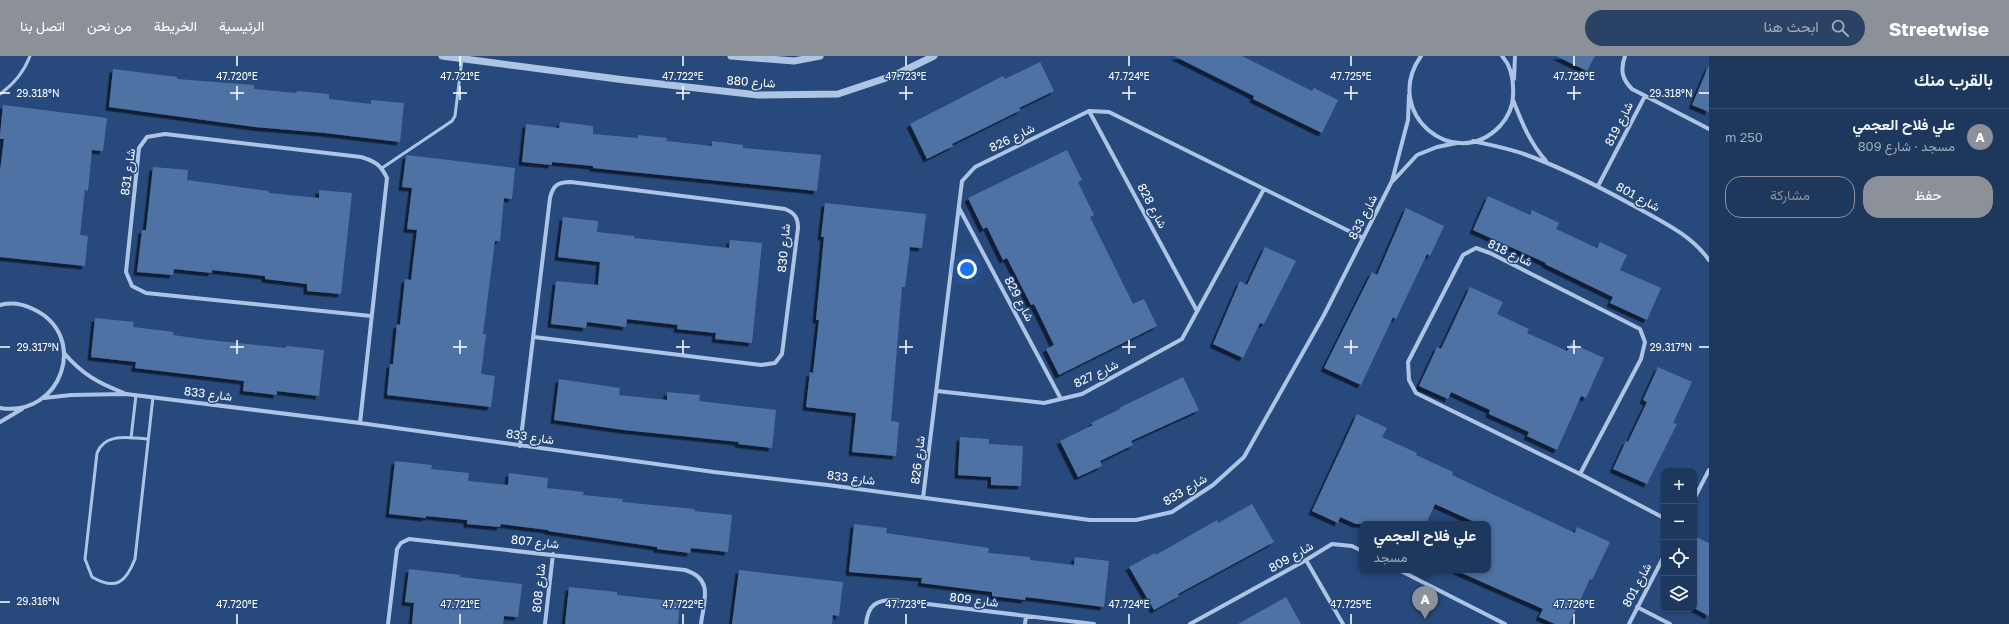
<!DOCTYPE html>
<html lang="ar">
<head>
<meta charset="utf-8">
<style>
  body { margin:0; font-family:"Golos Text",Vazirmatn,sans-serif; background:#2a4266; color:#f1f3f6; direction:rtl }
  .controls { position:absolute; right:12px; bottom:12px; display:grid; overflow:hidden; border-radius:8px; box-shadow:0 1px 3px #0004 }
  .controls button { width:36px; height:36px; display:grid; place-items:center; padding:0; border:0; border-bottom:1px solid #3b5172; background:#1d375d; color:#f1f3f6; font:20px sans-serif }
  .you { position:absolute; left:967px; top:213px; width:14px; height:14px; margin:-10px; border:3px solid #fff; border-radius:50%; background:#1a73e8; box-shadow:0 0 0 6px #1a73e833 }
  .badge { display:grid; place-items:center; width:26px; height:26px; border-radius:50%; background:#8c9099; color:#fff; font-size:13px; font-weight:700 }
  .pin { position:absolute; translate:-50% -33px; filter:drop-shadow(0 1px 2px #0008) }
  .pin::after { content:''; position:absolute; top:21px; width:14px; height:12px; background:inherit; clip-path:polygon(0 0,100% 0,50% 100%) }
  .popup { position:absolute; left:1359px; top:465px; width:132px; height:52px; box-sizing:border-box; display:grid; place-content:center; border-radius:8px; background:#1d375d; filter:drop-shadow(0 1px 3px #0005); font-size:13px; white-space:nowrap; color:#a0acbc }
  .popup b { font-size:15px; color:#f1f3f6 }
  .popup::after { content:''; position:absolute; left:50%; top:100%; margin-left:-8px; border:8px solid transparent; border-top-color:#1d375d }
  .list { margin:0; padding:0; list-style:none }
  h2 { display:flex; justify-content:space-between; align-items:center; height:52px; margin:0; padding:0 16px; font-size:17px }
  h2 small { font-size:13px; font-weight:400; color:#a0acbc }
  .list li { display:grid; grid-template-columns:26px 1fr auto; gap:12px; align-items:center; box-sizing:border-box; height:56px; padding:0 16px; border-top:1px solid #3b5172 }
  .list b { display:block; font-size:15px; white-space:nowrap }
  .list p { margin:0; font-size:13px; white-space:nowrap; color:#a0acbc }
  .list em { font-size:13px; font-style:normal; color:#a0acbc }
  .actions { display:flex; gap:8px; padding:12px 16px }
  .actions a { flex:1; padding:9px 0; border:1px solid #8c9099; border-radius:16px; text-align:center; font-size:14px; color:#8c9099 }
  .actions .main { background:#8c9099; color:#fff }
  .icon { flex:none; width:22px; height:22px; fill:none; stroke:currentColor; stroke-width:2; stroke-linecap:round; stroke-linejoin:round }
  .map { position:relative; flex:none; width:1709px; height:568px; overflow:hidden; direction:ltr }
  header { display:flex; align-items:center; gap:24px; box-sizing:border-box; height:56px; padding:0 20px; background:#8c9099; color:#fff }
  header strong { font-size:19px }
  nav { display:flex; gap:22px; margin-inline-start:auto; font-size:14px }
  .search { width:280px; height:36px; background:#2a4266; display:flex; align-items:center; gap:10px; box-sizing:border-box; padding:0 14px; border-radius:22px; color:#a0acbc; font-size:15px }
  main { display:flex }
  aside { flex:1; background:#1d375d }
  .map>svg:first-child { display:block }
  .building { fill:#5072a5; filter:url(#shadow) }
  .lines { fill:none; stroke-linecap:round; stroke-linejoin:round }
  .service { stroke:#adc4e4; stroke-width:3 }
  .minor { stroke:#adc4e4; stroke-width:4 }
  .tertiary { stroke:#adc4e4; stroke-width:7 }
  .ticks { fill:none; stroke:#fff; stroke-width:1.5 }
  .labels { text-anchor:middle; stroke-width:3; stroke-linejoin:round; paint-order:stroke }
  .street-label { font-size:12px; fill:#fff; stroke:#27497c }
  .ticks-label { font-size:10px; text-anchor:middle; fill:#fff; stroke:#27497c; stroke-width:3; stroke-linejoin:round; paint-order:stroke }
</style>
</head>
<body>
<header>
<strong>Streetwise</strong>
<div class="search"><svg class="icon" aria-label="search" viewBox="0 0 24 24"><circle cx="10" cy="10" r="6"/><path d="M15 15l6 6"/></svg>ابحث هنا</div>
<nav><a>الرئيسية</a><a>الخريطة</a><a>من نحن</a><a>اتصل بنا</a></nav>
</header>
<main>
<aside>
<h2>بالقرب منك<small></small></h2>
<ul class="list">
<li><span class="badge">A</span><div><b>علي فلاح العجمي</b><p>مسجد · شارع 809</p></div><em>250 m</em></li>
</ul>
<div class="actions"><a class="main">حفظ</a><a>مشاركة</a></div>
</aside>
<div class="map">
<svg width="1709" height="568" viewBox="0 0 1709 568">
  <defs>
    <filter id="shadow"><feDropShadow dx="-3.5" dy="3.5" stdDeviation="0" flood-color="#0009"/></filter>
  </defs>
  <rect width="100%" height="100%" fill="#27497c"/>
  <path class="building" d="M 1174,0 L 1242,0 L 1312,35 L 1314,32 L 1338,44 L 1322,77 L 1253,43 L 1254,40 Z
    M 1556,0 L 1595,0 L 1587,15 Z
    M 1040,6 L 1054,35 L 1019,52 L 1021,54 L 952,88 L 953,90 L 927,103 L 910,68 L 1003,20 L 1005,23 Z
    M 1709,9 L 1709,56 L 1692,49 Z
    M 113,13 L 177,21 L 177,23 L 254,29 L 254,33 L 296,37 L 297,35 L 329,38 L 329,43 L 371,48 L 371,44 L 404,47 L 400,86 L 325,77 L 255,71 L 109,51 Z
    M 3,49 L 107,62 L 103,95 L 92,94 L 88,135 L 85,134 L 80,179 L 88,180 L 85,210 L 0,201 L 0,115 L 4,83 L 0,83 L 0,79 Z
    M 560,66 L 593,70 L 593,78 L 638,82 L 638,79 L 667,82 L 666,85 L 712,90 L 712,85 L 743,89 L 743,92 L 821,99 L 817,135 L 593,112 L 593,110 L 552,106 L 552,109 L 522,106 L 526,68 L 559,72 Z
    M 1067,94 L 1082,124 L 1078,126 L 1094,159 L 1090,161 L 1133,248 L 1144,243 L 1157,270 L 1059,319 L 1046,293 L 1054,289 L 1034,248 L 1031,249 L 1007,202 L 1003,204 L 987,171 L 983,173 L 968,142 Z
    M 407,99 L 515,112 L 512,143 L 504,142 L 500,185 L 495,185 L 483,278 L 486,278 L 481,318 L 495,320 L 491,351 L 387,339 L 390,308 L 393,308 L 397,268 L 400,269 L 405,223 L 411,224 L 417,174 L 407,173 L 412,132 L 402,131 L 406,100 Z
    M 153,111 L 188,114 L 187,124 L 269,135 L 269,137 L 319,142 L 319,134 L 352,137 L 341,238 L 307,235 L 307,228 L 265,223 L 265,220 L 212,214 L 212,217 L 174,213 L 173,219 L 137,216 L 142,174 L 146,174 Z
    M 1488,140 L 1530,159 L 1532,154 L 1559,167 L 1556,173 L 1597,192 L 1600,186 L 1627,199 L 1620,214 L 1661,232 L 1647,264 L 1610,247 L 1613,241 L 1545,208 L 1546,207 L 1473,174 Z
    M 825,147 L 926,158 L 922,192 L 910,191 L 905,231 L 902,231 L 891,365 L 899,366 L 896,400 L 852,396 L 856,357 L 806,351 L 810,316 L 813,317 L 819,264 L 816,264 L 824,181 L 821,181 Z
    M 1406,152 L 1444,170 L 1430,200 L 1427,198 L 1396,263 L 1393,261 L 1361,329 L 1324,312 L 1372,216 L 1377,219 Z
    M 563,161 L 598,165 L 597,176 L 634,180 L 634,182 L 729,192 L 730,184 L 762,187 L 752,287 L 715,283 L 716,277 L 677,273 L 678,269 L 627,263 L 626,271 L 587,266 L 586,272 L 551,268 L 556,225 L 598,229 L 600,206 L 558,201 Z
    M 1265,191 L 1296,205 L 1264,268 L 1260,267 L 1243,302 L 1213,288 L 1240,225 L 1247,229 Z
    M 1470,231 L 1503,246 L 1497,258 L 1529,273 L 1527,277 L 1567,295 L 1571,287 L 1604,302 L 1586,342 L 1581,340 L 1557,394 L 1527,380 L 1529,376 L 1489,358 L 1490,354 L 1451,336 L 1448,343 L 1419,330 L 1437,291 L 1441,293 Z
    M 95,262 L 134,266 L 133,271 L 174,276 L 173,279 L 208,284 L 286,292 L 286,290 L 324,294 L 319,340 L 277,335 L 277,339 L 243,335 L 244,325 L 135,312 L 136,306 L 91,301 Z
    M 1658,311 L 1692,326 L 1673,367 L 1677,368 L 1647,428 L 1613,413 L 1626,385 L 1628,386 L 1647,346 L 1643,344 Z
    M 1183,321 L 1199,354 L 1131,385 L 1133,389 L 1100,405 L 1102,410 L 1078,421 L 1060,385 L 1093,369 L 1091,367 L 1120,353 L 1119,352 Z
    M 559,323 L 620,332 L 619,339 L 667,344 L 667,336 L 700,339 L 699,345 L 776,354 L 772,392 L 738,388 L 739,386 L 624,374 L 554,364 Z
    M 1357,358 L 1387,372 L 1382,381 L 1417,397 L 1416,399 L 1453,416 L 1452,419 L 1575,477 L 1577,471 L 1610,486 L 1592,524 L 1590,523 L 1569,568 L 1555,568 L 1539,561 L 1543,553 L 1455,514 L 1488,514 L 1488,479 L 1491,473 L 1488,472 L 1488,468 L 1479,468 L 1435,448 L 1426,468 L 1356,468 L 1340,461 L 1338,467 L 1312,455 Z
    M 960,381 L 989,383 L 989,388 L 1023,390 L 1021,430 L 991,429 L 991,421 L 958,419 Z
    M 395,405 L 432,409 L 431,413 L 469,417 L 468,425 L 508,429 L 509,417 L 548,422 L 547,432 L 584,436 L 583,439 L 623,443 L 622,446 L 695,453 L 694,455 L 732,459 L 728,496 L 691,492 L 690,497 L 657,493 L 657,491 L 548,475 L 548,474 L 501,468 L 500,471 L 467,468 L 467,464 L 426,460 L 426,462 L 389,458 Z
    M 1252,448 L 1274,486 L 1178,538 L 1179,540 L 1154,554 L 1129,511 L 1155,497 L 1156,499 L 1217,464 L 1218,467 Z
    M 854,468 L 887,472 L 886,477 L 989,492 L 988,497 L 1030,501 L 1030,504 L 1074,509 L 1075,501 L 1109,505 L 1104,551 L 1026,541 L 1025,544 L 992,540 L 992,536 L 921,527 L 922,522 L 849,516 Z
    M 1694,480 L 1709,487 L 1709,560 L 1694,552 Z
    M 409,513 L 460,519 L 460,521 L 522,528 L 518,561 L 504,560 L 503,568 L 412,568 L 414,547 L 405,546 Z
    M 739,514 L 843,526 L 839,560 L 833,559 L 832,568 L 732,568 Z
    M 569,531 L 617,536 L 617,539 L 680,546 L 678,568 L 565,568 Z
    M 1286,541 L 1301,568 L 1238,568 Z"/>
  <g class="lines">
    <path class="service" d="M 0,38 C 14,28 24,16 30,0
      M 382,112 L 452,65 L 455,60 L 462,3
      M 131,382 L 136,339
      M 148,383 C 130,382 105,376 97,397 L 85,503 L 92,521 C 116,535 126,526 135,503 L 153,341"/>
    <path class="minor" d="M 1421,0 C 1381,56 1454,118 1500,70 C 1507,62 1513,51 1513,40 C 1514,25 1512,11 1502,0
      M 1625,0 C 1620,14 1622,23 1632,33 L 1709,73
      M 1514,23 L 1515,0
      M 1513,44 C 1522,67 1530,87 1546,105
      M 1089,55 L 1197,255
      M 1473,85 C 1490,89 1507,92 1524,98 C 1563,112 1600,131 1636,151 C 1663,166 1691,179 1709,204
      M 1393,125 L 1417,99 L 1437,91 L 1457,87
      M 1598,130 L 1645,40
      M 959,152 L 1061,343
      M 0,249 C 11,246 23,248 33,253 C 90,279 62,362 0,352
      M 64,297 C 82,318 98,327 124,337
      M 937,335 L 1044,347 L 1082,338 L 1182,283 L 1264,133
      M 44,342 L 71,339 L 126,338 L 360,367 L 714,416 L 828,429 L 1090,464 L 1136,464 L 1172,456 L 1213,429 L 1244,401 L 1324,259 L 1392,125 L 1408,64 L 1409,39
      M 0,366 L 22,353
      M 360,367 L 387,122 C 381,109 375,105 361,101 L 165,78 L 147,81 L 139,92 L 126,216 L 132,230 L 146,237 L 371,260
      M 520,390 L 550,142 C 553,129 558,126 571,126 L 785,153 C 795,157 798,162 798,172 L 782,298 L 775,307 L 761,309 L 534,281
      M 1580,418 L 1641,303 L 1645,286 L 1640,273 L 1490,197 L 1476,192 L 1463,199 L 1408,306 L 1409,324 L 1416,337 L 1580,418 L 1664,462
      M 923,442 L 962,125 L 975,111 L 1089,55 L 1109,56 L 1363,182
      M 1694,443 L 1709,414
      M 1306,504 L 1343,568
      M 1399,514 L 1505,568
      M 1637,551 L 1670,568
      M 388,568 L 397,493 L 401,487 L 409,483 L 685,514 C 714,523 704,544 701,568
      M 545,568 L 553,498
      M 866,568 C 868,549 876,544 894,544 L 1094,568
      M 1025,568 L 1026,560
      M 1190,568 L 1306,504 L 1332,488 L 1352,490 L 1362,495
      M 1629,568 L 1664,500"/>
    <path class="tertiary" d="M 442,0 L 625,24 L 758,39 L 838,38 L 895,19 L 934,0
      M 731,0 L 794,5 L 820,0"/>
  </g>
  <path class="ticks" d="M 237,0 L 237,10M 460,0 L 460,10M 683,0 L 683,10M 906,0 L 906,10M 1129,0 L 1129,10M 1351,0 L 1351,10M 1574,0 L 1574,10M 237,30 L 237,44M 460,30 L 460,44M 683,30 L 683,44M 906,30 L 906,44M 1129,30 L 1129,44M 1351,30 L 1351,44M 1574,30 L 1574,44M 0,37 L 10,37M 230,37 L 244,37M 453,37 L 467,37M 676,37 L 690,37M 899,37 L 913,37M 1122,37 L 1136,37M 1344,37 L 1358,37M 1567,37 L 1581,37M 1699,37 L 1709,37M 237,284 L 237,298M 460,284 L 460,298M 683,284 L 683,298M 906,284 L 906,298M 1129,284 L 1129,298M 1351,284 L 1351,298M 1574,284 L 1574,298M 0,291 L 10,291M 230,291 L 244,291M 453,291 L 467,291M 676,291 L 690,291M 899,291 L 913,291M 1122,291 L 1136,291M 1344,291 L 1358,291M 1567,291 L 1581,291M 1699,291 L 1709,291M 0,546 L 10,546M 237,558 L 237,568M 460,558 L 460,568M 683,558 L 683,568M 906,558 L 906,568M 1129,558 L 1129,568M 1351,558 L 1351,568M 1574,558 L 1574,568"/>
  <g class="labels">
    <g class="street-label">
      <text transform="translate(751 26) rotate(4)" y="4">شارع 880</text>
      <text transform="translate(1619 68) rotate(-63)" y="4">شارع 819</text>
      <text transform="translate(1012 82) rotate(-26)" y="4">شارع 826</text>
      <text transform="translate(128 116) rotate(-82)" y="4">شارع 831</text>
      <text transform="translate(1638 141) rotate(28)" y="4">شارع 801</text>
      <text transform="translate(1152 150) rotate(62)" y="4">شارع 828</text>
      <text transform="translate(1363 161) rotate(-63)" y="4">شارع 833</text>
      <text transform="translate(784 192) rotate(-85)" y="4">شارع 830</text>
      <text transform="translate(1510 197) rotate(25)" y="4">شارع 818</text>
      <text transform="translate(1019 243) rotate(62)" y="4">شارع 829</text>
      <text transform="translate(1096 318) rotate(-26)" y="4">شارع 827</text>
      <text transform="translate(208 338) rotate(7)" y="4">شارع 833</text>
      <text transform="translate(530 381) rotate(8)" y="4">شارع 833</text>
      <text transform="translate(918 404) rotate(-83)" y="4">شارع 826</text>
      <text transform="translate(851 422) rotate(7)" y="4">شارع 833</text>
      <text transform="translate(1185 434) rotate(-31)" y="4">شارع 833</text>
      <text transform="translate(535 486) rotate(6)" y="4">شارع 807</text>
      <text transform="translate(1291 501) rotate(-30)" y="4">شارع 809</text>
      <text transform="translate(1637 529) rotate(-62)" y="4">شارع 801</text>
      <text transform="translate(539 532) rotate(-84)" y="4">شارع 808</text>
      <text transform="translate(974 544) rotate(7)" y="4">شارع 809</text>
    </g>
  </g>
  <g class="ticks-label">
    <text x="237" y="24">47.720°E</text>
    <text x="460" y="24">47.721°E</text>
    <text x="683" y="24">47.722°E</text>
    <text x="906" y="24">47.723°E</text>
    <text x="1129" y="24">47.724°E</text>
    <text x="1351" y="24">47.725°E</text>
    <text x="1574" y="24">47.726°E</text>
    <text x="38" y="41">29.318°N</text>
    <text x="1671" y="41">29.318°N</text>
    <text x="38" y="295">29.317°N</text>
    <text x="1671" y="295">29.317°N</text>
    <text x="38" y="549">29.316°N</text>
    <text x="237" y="552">47.720°E</text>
    <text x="460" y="552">47.721°E</text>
    <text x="683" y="552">47.722°E</text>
    <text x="906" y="552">47.723°E</text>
    <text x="1129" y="552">47.724°E</text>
    <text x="1351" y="552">47.725°E</text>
    <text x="1574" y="552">47.726°E</text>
  </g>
</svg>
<div class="controls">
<button>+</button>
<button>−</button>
<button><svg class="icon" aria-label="locate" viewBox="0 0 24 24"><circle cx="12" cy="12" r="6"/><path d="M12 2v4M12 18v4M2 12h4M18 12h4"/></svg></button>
<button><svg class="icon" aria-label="layers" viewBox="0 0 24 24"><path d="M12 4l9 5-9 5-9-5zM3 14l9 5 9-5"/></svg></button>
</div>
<div class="you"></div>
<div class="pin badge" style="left:1425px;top:563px">A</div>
<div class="popup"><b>علي فلاح العجمي</b>مسجد</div>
</div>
</main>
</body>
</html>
